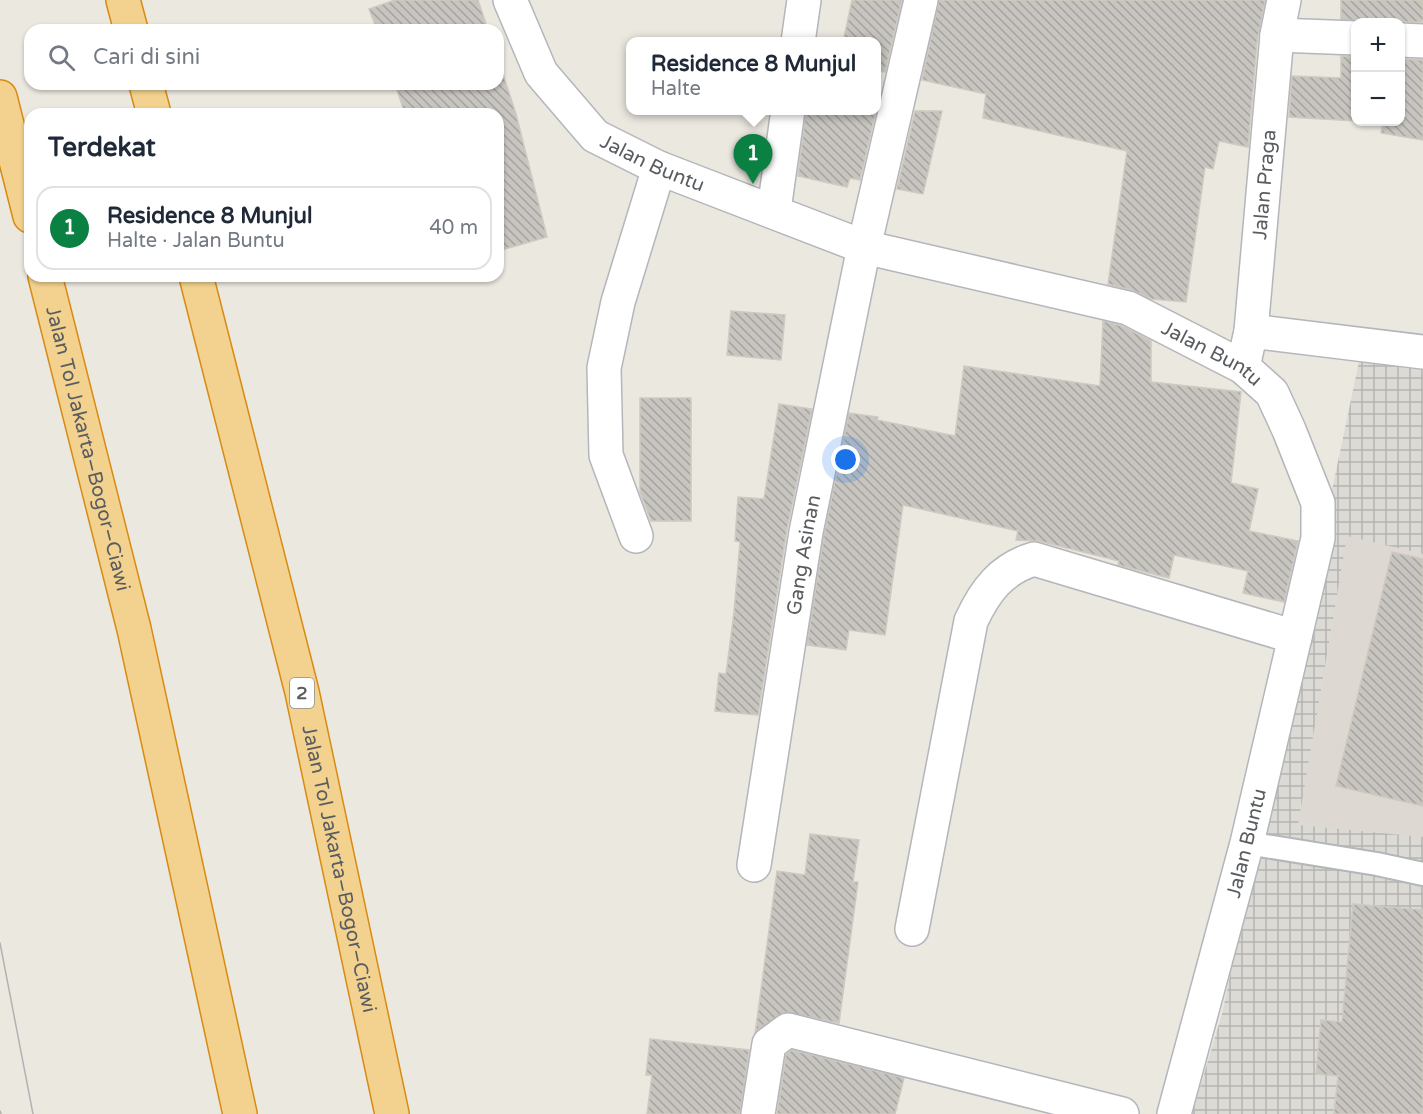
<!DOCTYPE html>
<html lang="id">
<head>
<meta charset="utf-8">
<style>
  body { margin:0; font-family:"Varela Round",sans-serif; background:#f6f6f7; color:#1f2937 }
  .controls { position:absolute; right:18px; top:18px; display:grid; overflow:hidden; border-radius:12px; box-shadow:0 2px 4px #0004 }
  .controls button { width:54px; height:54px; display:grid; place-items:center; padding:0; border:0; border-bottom:2px solid #e0e1e3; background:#fff; color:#1f2937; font:30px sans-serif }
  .you { position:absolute; left:846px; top:460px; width:21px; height:21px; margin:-15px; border:4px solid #fff; border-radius:50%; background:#1a73e8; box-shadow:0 0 0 9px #1a73e833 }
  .badge { display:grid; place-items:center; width:39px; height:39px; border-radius:50%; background:#0b8043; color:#fff; font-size:20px; font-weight:700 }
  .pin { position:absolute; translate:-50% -50px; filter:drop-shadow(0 2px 3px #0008) }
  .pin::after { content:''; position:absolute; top:32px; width:21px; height:18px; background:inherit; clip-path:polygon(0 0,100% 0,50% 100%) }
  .popup { position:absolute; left:626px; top:37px; width:255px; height:78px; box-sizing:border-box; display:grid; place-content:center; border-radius:12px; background:#fff; filter:drop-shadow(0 2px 4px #0005); font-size:20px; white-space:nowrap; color:#747a83 }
  .popup b { font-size:22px; color:#1f2937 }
  .popup::after { content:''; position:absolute; left:50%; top:100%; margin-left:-12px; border:12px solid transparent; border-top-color:#fff }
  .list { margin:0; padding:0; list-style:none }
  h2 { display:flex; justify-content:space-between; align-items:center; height:78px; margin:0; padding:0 24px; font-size:26px }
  h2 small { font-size:20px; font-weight:400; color:#747a83 }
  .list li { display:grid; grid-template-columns:39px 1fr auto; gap:18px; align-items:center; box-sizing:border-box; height:84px; margin:0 12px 12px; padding:0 12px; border:2px solid #e0e1e3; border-radius:18px }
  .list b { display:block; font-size:22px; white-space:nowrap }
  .list p { margin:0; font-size:20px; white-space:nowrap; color:#747a83 }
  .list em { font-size:20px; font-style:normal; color:#747a83 }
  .icon { flex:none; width:33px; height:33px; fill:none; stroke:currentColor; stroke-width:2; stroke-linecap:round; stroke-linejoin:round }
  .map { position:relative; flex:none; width:1423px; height:1114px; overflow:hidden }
  .search { position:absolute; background:#fff; box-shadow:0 2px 4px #0004; left:24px; top:24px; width:480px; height:66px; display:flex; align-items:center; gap:15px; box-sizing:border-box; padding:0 21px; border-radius:18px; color:#747a83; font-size:22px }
  .panel { position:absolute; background:#fff; box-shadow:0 2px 4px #0004; left:24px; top:108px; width:480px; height:174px; border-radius:18px }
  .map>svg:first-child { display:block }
  .industrial { fill:url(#industrial-grid) }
  .education { fill:#ddd9d2 }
  .building { fill:url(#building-back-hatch); stroke:#cfc9bf; stroke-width:1.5 }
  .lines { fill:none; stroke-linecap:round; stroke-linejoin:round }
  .service-casing { stroke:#b3b6ba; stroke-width:26 }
  .minor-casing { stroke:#b3b6ba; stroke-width:36 }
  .motorway-casing { stroke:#d88b13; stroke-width:36 }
  .service { stroke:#fff; stroke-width:22 }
  .minor { stroke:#fff; stroke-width:33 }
  .motorway { stroke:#f3d28f; stroke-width:33 }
  .tram { stroke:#b1b2b2; stroke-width:1.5 }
  .labels { text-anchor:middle; stroke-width:4.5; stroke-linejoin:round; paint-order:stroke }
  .shield { fill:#fff; stroke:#8b8e90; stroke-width:1.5 }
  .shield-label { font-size:18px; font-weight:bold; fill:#595d60 }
  .street-label { font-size:20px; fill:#595d60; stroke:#fff }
</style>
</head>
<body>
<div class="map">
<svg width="1423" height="1114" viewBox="0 0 1423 1114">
  <defs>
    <pattern id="industrial-grid" width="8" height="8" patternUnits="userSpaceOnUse" patternTransform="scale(1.5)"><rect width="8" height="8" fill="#dcdad5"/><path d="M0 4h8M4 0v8" fill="none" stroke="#b5b4b0"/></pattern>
    <pattern id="building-back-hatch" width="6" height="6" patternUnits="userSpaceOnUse" patternTransform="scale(1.5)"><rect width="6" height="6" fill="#c8c5c0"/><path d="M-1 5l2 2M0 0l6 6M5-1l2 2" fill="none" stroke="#a5a39f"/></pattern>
  </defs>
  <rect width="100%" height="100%" fill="#ebe8e0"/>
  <path class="industrial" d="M 1361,352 L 1423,358 L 1423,1114 L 1192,1114 L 1222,1014 Z"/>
  <path class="education" d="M 1347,536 L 1423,554 L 1423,837 L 1298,825 Z"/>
  <path class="building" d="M 395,0 L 478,0 L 488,30 L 377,30 L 369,9 Z
    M 852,0 L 902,0 L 885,72 L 876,70 L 876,42 L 843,42 Z
    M 939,0 L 1265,0 L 1257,42 L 1248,147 L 1219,141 L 1213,169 L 1205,167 L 1186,302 L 1151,299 L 1132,290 L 1108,284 L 1127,151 L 983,118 L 986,94 L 922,80 Z
    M 1341,0 L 1423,0 L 1423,22 L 1366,22 L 1341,19 Z
    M 1341,56 L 1356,57 L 1356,121 L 1289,117 L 1292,76 L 1341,78 Z
    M 498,59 L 516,114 L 547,237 L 498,251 L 498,114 L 405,114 L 395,84 L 498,84 Z
    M 1401,59 L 1423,60 L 1423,140 L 1381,133 L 1383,122 L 1373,122 L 1401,122 Z
    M 806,111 L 876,111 L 860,180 L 850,178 L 847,187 L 798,176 Z
    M 915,111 L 942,111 L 923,194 L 897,189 Z
    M 731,311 L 785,315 L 781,360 L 727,355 Z
    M 1103,321 L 1122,326 L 1151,341 L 1151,382 L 1241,392 L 1231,483 L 1258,489 L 1249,531 L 1298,541 L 1284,602 L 1243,593 L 1248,571 L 1174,555 L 1169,578 L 1118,565 L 1119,561 L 1039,541 L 1016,540 L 1018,531 L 903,505 L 885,635 L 849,630 L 846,650 L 807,645 L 824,535 L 849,413 L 878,417 L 877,420 L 955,436 L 964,366 L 1100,386 Z
    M 640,398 L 691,398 L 691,521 L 651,521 L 640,492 Z
    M 779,404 L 812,409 L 787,529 L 758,715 L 715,711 L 719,673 L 726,674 L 734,612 L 740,542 L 735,541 L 738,497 L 764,499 Z
    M 1392,552 L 1423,559 L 1423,806 L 1336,786 Z
    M 810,834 L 859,840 L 853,882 L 858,882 L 839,1023 L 785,1012 L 758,1029 L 755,1034 L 777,871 L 805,875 Z
    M 1353,904 L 1423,910 L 1423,1114 L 1334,1114 L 1338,1076 L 1316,1074 L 1321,1020 L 1342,1022 Z
    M 650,1039 L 749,1050 L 740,1114 L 647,1114 L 652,1075 L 646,1075 Z
    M 792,1050 L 904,1078 L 895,1114 L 777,1114 L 786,1055 Z"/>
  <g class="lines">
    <g class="service-casing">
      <path id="service" d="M 1247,843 L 1377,864 L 1423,874"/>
    </g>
    <g class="minor-casing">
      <g id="minor">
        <path id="s1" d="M 510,0 L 541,73 L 595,136 L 659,168 L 864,247 L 1128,308 L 1243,367 L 1272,393 L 1289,430 L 1318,503 L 1318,538 L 1247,843 L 1174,1114"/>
        <path d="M 1277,35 L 1356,38"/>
        <path d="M 1400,40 L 1423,41"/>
        <path d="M 798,42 L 804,0"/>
        <path d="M 774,210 L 788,110"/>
        <path d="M 1251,331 L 1423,352"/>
        <path id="s2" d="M 1243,367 L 1251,331 L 1277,35 L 1284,0"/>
        <path d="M 636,536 L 606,455 L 604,368 L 618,302 L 659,168"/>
        <path id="s3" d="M 754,865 L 806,532 L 864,247 L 921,0"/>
        <path d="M 912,929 L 971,621 C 985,591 1001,569 1034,559 L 1295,637"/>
        <path d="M 758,1114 L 769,1044 L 788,1030 L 1122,1114"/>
      </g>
    </g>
    <g class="motorway-casing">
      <g id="motorway">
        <path d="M 123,0 L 131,30"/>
        <path d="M 146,84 L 154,114"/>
        <path d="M 0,97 L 30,216"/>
        <path id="s4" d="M 45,276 L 134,629 L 240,1114"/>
        <path id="s5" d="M 196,276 L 302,692 L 392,1114"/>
      </g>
    </g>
    <use href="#service" class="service"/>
    <use href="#minor" class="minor"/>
    <use href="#motorway" class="motorway"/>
    <path class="tram" d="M 0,943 L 33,1114
      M 0,1111 L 1,1114"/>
  </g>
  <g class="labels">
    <rect class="shield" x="290" y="678" width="24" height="30" rx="4.5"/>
    <g class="shield-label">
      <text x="302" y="699">2</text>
    </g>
    <g class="street-label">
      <text dy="7" stroke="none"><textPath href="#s1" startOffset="226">Jalan Buntu</textPath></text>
      <text dy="7" stroke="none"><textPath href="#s2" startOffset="184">Jalan Praga</textPath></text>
      <text dy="7" stroke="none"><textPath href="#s1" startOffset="820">Jalan Buntu</textPath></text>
      <text dy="7" stroke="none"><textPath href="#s4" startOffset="178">Jalan Tol Jakarta–Bogor–Ciawi</textPath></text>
      <text dy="7" stroke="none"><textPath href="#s3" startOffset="314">Gang Asinan</textPath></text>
      <text transform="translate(1246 843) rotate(-76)" y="7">Jalan Buntu</text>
      <text dy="7" stroke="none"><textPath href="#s5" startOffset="610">Jalan Tol Jakarta–Bogor–Ciawi</textPath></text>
    </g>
  </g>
</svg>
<div class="controls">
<button>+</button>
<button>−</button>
</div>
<div class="you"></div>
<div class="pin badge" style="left:753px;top:184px">1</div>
<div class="popup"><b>Residence 8 Munjul</b>Halte</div>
<div class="search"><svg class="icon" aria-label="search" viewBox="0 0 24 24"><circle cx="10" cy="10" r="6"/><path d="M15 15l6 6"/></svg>Cari di sini</div>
<section class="panel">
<h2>Terdekat<small></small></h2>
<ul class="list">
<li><span class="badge">1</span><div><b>Residence 8 Munjul</b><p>Halte · Jalan Buntu</p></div><em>40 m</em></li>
</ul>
</section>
</div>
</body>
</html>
